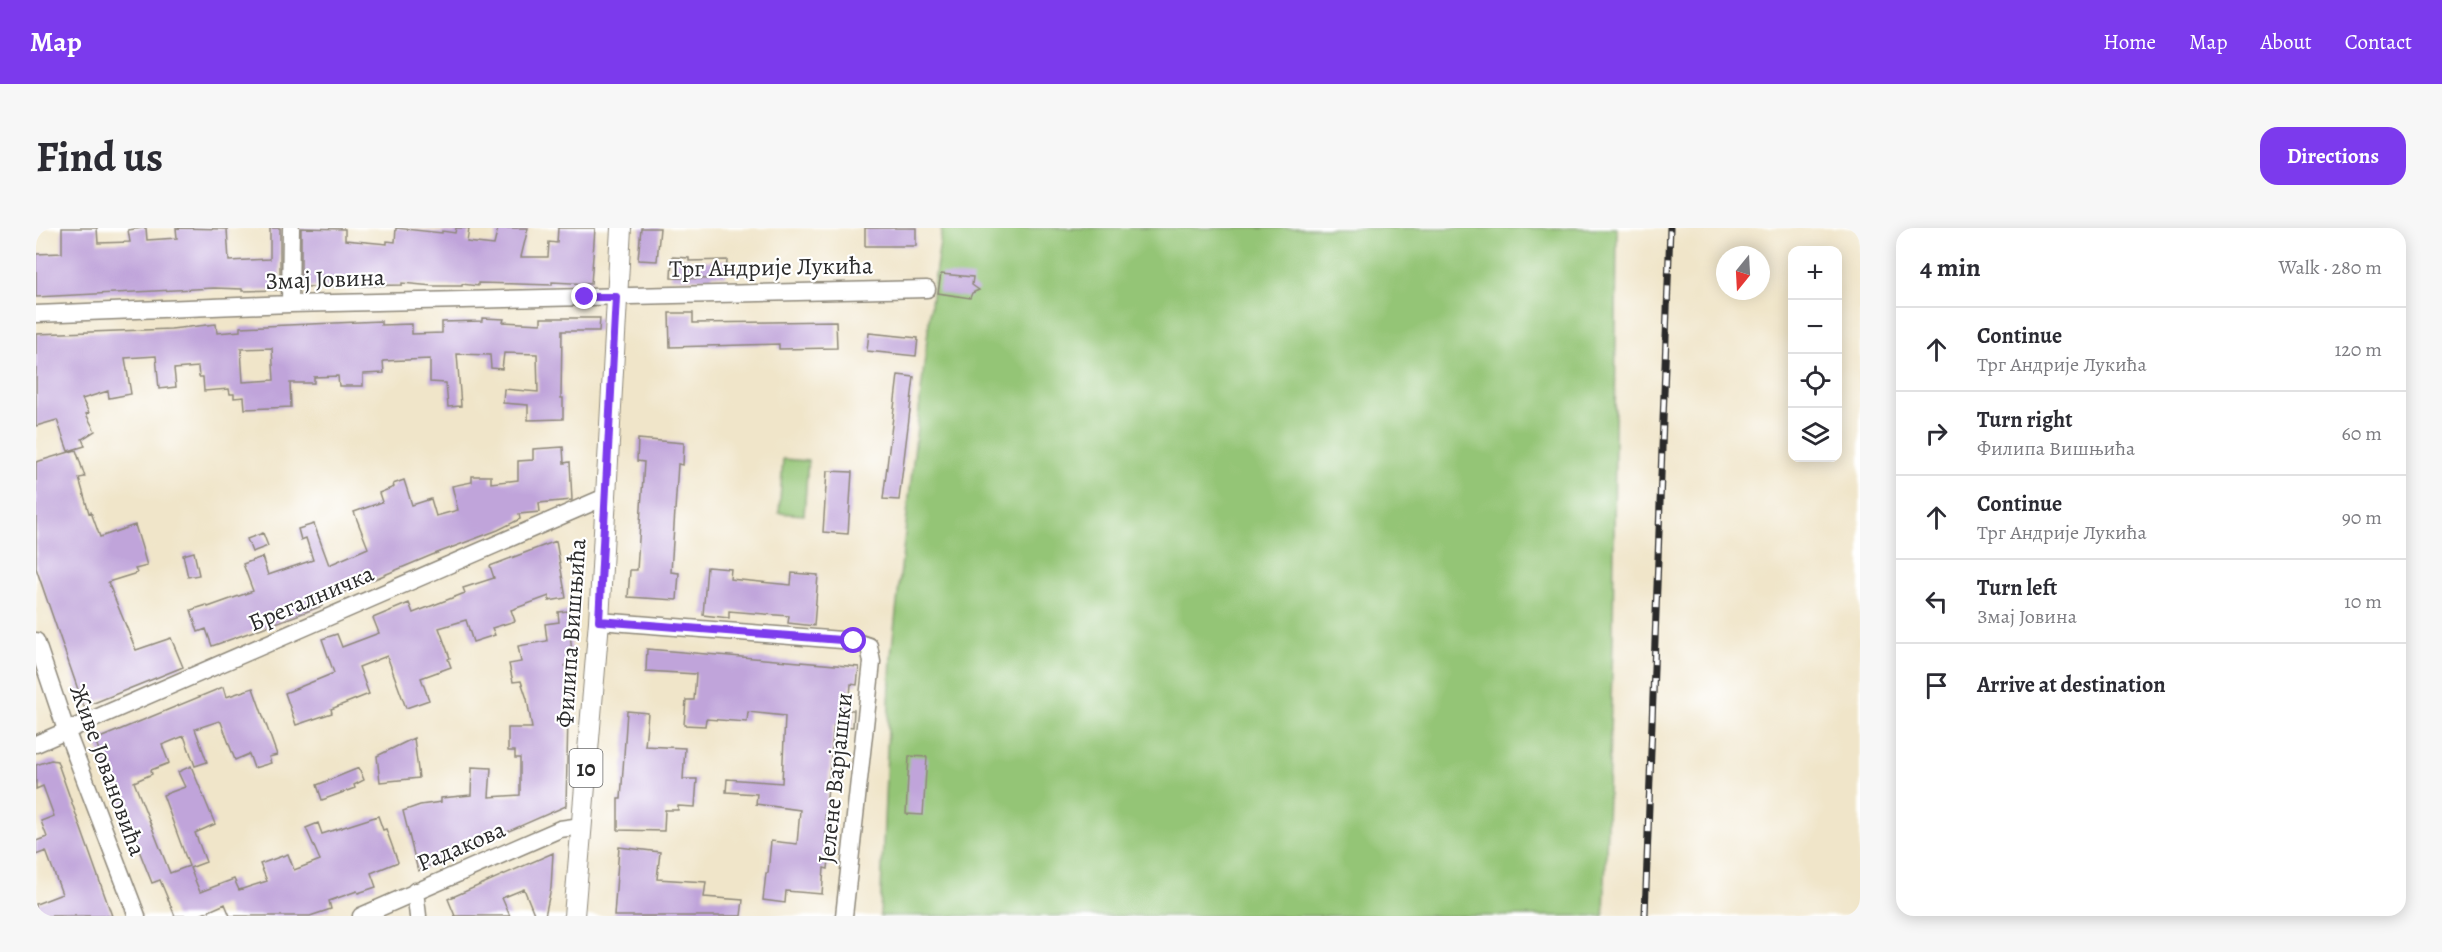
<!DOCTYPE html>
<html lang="en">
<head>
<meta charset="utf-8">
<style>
  body { margin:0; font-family:Alegreya,serif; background:#f7f7f7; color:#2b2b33 }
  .controls { position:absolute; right:18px; top:18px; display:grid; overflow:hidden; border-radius:12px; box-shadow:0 3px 15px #0003 }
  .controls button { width:54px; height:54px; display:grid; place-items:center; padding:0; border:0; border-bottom:2px solid #e1e1e2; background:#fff; color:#2b2b33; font:30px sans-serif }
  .compass { position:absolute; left:1680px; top:18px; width:54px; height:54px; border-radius:50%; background:#fff; box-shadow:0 3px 15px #0003; rotate:198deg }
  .stop { position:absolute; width:18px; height:18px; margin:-14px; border:4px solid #7c3aed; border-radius:50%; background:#fff }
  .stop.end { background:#7c3aed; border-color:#fff; box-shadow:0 2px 6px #0008 }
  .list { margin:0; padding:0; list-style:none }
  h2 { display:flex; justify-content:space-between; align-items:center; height:78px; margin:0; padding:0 24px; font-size:26px }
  h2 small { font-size:20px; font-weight:400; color:#7c7c81 }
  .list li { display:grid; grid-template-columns:39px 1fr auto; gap:18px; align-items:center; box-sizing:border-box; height:84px; padding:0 24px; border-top:2px solid #e1e1e2 }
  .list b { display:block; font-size:22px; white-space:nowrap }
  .list p { margin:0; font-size:20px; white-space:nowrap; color:#7c7c81 }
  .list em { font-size:20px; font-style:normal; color:#7c7c81 }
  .icon { flex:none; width:33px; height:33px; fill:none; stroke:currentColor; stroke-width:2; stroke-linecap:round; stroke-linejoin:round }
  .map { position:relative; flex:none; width:1824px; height:688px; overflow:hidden; border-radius:18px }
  header { display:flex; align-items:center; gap:36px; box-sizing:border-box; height:84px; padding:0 30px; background:#7c3aed; color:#fff }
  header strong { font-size:28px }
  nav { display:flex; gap:33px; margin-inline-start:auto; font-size:21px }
  .intro { display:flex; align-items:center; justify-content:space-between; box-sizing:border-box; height:144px; padding:0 36px }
  h1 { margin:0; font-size:42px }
  .button { padding:15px 27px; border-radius:18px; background:#7c3aed; color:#fff; font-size:21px; font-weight:700 }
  main { display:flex; gap:36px; padding:0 36px }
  aside { flex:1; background:#fff; border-radius:18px; box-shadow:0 3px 15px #0003 }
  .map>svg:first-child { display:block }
  .green { fill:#94c576; stroke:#607850; stroke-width:1.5 }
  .building { fill:#c0a4da; fill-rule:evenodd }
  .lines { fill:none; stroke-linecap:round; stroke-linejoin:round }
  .minor-casing { stroke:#8e887a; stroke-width:19 }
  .major-casing { stroke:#8e887a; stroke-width:22 }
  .minor { stroke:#fff; stroke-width:16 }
  .major { stroke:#fff; stroke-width:20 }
  .rail-casing { stroke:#2b2b2b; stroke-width:7 }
  .rail { stroke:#fff; stroke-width:4.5; stroke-dasharray:14; stroke-linecap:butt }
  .route { stroke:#7c3aed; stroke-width:8 }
  .labels { text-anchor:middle; stroke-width:4.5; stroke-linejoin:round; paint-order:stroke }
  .shield { fill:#fff; stroke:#6b6b6b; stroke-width:1.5 }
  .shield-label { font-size:22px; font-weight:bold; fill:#2b2b2b }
  .street-label { font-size:24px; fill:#2b2b2b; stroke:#fff }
</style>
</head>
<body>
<header>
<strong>Map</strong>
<nav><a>Home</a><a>Map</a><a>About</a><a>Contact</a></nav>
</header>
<div class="intro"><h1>Find us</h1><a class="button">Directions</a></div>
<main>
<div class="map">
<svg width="1824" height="688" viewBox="0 0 1824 688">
  <rect width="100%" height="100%" fill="#fff"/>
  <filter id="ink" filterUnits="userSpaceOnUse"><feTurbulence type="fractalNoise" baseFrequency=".0167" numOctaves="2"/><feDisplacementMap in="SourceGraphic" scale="12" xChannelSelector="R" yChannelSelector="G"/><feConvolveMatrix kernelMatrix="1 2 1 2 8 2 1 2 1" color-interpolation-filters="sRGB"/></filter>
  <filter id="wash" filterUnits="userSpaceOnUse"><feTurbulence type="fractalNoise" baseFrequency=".008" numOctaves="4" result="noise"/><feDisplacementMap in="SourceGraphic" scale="24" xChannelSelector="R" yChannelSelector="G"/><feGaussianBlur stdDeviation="1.35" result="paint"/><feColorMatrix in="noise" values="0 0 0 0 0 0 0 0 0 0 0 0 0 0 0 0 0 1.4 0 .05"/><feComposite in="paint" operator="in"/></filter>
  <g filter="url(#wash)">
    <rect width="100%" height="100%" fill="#f0e5c9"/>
    <path class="green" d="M 906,0 L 1581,0 L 1577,413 L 1568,688 L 844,688 L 855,428 L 896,67 Z
      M 747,231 L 772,233 L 768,287 L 743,285 Z"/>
    <g id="blocks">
      <path class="building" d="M 26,0 L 61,0 L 62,15 L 94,14 L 92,2 L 107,0 L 110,0 L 111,12 L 141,10 L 140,0 L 191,1 L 193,33 L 234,31 L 234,0 L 244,0 L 244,62 L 206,63 L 206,61 L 178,60 L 0,69 L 0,26 L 26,25 Z
        M 265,0 L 309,1 L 309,12 L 351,16 L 351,13 L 359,14 L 360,0 L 406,5 L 406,3 L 419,5 L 420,0 L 433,0 L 431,14 L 458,17 L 462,0 L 492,0 L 485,29 L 512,29 L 513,14 L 521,15 L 522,0 L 559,0 L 555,56 L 516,54 L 516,57 L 442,55 L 442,58 L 426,56 L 426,58 L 397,58 L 366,55 L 366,57 L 265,59 Z
        M 605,0 L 624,0 L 621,33 L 602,32 Z
        M 829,0 L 880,0 L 880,18 L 829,18 Z
        M 636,29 L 653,30 L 653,33 L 691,32 L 690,48 L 676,47 L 676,51 L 635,50 Z
        M 905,46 L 937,49 L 936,57 L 943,62 L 936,65 L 934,70 L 902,65 Z
        M 633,85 L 657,85 L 657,95 L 800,93 L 801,120 L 743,121 L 743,116 L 634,119 Z
        M 446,90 L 468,91 L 467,94 L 505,96 L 505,90 L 564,90 L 563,103 L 526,103 L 525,170 L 527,170 L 527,191 L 492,192 L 492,177 L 467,175 L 468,161 L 502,164 L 501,126 L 468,125 L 466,141 L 455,140 L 454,127 L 421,126 L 425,178 L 412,179 L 410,155 L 394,154 L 394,131 L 347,133 L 348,145 L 327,146 L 327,158 L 303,158 L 302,148 L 278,149 L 278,155 L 254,155 L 255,179 L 209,181 L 208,169 L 198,170 L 198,166 L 194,166 L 193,161 L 168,163 L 167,149 L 163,149 L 162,139 L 138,141 L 140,159 L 123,161 L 120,128 L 89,130 L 95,166 L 73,170 L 72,163 L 46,171 L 53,185 L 50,186 L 59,203 L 46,211 L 49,218 L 32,223 L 21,192 L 0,198 L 0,106 L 135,101 L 180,96 L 181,105 L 204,103 L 204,99 L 345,93 L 345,97 L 376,96 L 376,106 L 406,105 L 406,94 L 446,93 ZM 236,120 L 238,152 L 207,154 L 205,121 Z
        M 833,105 L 882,110 L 880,128 L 831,123 Z
        M 862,147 L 878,149 L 863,272 L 847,271 Z
        M 602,211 L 648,215 L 647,237 L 642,236 L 635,344 L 643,345 L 641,372 L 592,369 L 594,342 L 601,342 L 608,234 L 601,233 Z
        M 527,219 L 528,235 L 534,234 L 536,272 L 503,275 L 504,284 L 483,286 L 484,291 L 462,302 L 396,327 L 284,374 L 286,378 L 204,408 L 176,418 L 170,401 L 162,404 L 155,382 L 171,377 L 172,379 L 217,363 L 207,336 L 226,329 L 232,347 L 277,332 L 270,310 L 265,312 L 262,301 L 278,296 L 293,337 L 332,320 L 318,284 L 346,274 L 343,265 L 358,259 L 357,256 L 368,252 L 376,277 L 395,271 L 400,288 L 422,282 L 416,258 L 436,254 L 436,248 L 455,248 L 455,255 L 482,252 L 482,233 L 497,232 L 497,221 Z
        M 40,222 L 49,249 L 43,250 L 53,285 L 55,284 L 64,309 L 99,297 L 106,320 L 111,338 L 99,341 L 101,345 L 72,354 L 100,422 L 135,410 L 147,439 L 48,479 L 0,340 L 0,234 Z
        M 791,243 L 816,244 L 812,306 L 787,304 Z
        M 227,305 L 232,318 L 216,324 L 211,311 Z
        M 520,313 L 530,370 L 513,373 L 513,368 L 475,382 L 479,393 L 456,400 L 459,407 L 437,414 L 430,392 L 403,400 L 414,430 L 412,431 L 415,439 L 385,450 L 393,472 L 370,480 L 351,428 L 323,439 L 333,466 L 295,481 L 296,485 L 260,497 L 249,465 L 298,445 L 286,411 L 301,406 L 306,419 L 343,405 L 337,390 L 373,375 L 377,385 L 429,365 L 427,360 L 458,350 L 454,338 Z
        M 158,324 L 163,347 L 152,349 L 147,327 Z
        M 671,339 L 695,341 L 694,351 L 755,357 L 756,345 L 782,347 L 778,398 L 752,395 L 753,388 L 693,383 L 693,390 L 667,387 Z
        M 532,383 L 537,436 L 529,437 L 535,461 L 532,488 L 530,578 L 382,643 L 367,583 L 384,577 L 405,574 L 405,570 L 435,567 L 436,539 L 455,540 L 453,569 L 484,567 L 484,530 L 479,530 L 479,523 L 472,523 L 472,500 L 496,500 L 491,471 L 485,453 L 477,454 L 473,436 L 485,434 L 482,418 L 511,413 L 509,396 L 523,394 L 522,384 Z
        M 611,421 L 823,439 L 821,457 L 815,456 L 813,482 L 818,482 L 817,499 L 798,497 L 789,591 L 791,592 L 789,618 L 794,619 L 792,641 L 788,640 L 786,666 L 750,663 L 749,675 L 727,672 L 730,645 L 732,645 L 735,613 L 761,616 L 764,582 L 720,576 L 721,566 L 690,564 L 691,551 L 746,555 L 749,488 L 712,484 L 711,494 L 670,491 L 669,498 L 648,497 L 650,472 L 658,472 L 660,446 L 610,443 Z
        M 187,459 L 190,469 L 217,460 L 241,527 L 233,529 L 235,535 L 218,540 L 213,526 L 199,532 L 185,494 L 183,493 L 159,501 L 171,534 L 159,538 L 148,508 L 126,517 L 133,535 L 115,542 L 116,546 L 98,554 L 134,645 L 153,638 L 127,567 L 149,559 L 142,544 L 155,538 L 179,596 L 159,605 L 170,634 L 154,640 L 164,664 L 198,651 L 203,662 L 231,653 L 224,636 L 252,626 L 258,642 L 284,632 L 270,600 L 282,595 L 286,606 L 342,588 L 347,602 L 350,601 L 362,634 L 335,645 L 340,659 L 322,665 L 321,663 L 293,673 L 295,681 L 274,688 L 194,688 L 189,676 L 162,688 L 139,688 L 124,652 L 116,655 L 59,512 Z
        M 591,483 L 612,485 L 609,518 L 649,520 L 647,551 L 661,551 L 659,579 L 642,578 L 642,582 L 629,582 L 628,603 L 582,602 L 582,571 L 585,571 Z
        M 378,510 L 383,550 L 344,554 L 341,528 Z
        M 873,528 L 891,529 L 887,587 L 870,586 Z
        M 15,532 L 21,533 L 76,688 L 0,688 L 0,676 L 26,666 L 10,623 L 0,627 L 0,613 L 11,609 L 5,593 L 18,588 L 7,558 L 0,561 L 0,537 Z
        M 323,540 L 328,552 L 318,557 L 319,560 L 286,572 L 281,557 Z
        M 583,619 L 624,624 L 621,651 L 670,654 L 668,669 L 707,672 L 705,688 L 578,688 Z
        M 517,625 L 515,660 L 509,688 L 499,688 L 488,661 L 466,670 L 474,688 L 419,688 L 412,671 Z"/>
    </g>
  </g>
  <g filter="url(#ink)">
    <use href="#blocks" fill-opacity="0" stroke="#8e887a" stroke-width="1.5"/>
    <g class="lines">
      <g class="minor-casing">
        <path id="minor" d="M 254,76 L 255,0
          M 0,86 L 254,76 L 891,61
          M 563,393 L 818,413 L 833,418 L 836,434 L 808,688
          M 0,413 L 30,502 L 101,688
          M 0,516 L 569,269
          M 379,663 L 382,688
          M 325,688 L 524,601 L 545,598"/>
      </g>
      <g class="major-casing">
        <path id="major" d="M 538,688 L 563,393 L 585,0"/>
      </g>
      <use href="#minor" class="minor"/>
      <use href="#major" class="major"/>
      <g class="rail-casing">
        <path id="rail" d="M 1609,688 L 1634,0"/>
      </g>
      <use href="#rail" class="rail"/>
    </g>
  </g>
  <g class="lines" filter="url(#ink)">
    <path class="route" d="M 549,69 L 580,69 L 563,393 L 818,413"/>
  </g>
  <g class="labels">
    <rect class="shield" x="533.5" y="521" width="33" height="38" rx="4.5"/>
    <g class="shield-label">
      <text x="550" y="548">10</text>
    </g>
    <g class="street-label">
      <text transform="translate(735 39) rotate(-1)" y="8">Трг Андрије Лукића</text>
      <text transform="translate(289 51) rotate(-2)" y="8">Змај Јовина</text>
      <text transform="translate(275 370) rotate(-23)" y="8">Брегалничка</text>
      <text transform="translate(535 405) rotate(-86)" y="8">Филипа Вишњића</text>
      <text transform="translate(72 542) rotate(70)" y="8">Живе Јовановића</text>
      <text transform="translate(799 550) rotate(-84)" y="8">Јелене Варјашки</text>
      <text transform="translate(425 618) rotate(-23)" y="8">Радакова</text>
    </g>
  </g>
</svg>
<div class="controls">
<button>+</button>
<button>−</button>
<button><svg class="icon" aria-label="locate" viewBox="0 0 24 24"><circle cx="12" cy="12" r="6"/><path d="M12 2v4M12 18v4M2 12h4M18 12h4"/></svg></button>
<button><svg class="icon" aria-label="layers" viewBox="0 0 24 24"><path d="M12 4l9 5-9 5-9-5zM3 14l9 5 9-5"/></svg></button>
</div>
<svg class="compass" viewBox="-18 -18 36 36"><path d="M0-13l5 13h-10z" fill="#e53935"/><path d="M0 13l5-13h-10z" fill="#7c7c81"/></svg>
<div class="stop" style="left:818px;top:413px"></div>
<div class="stop end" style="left:549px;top:69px"></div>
</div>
<aside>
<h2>4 min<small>Walk · 280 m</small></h2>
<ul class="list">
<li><svg class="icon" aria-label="ahead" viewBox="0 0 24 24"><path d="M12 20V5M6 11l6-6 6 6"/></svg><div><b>Continue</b><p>Трг Андрије Лукића</p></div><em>120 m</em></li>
<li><svg class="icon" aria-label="right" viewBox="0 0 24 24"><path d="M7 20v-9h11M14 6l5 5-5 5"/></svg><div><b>Turn right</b><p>Филипа Вишњића</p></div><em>60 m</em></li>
<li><svg class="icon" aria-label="ahead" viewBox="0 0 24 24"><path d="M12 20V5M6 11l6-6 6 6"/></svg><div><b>Continue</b><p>Трг Андрије Лукића</p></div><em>90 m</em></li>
<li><svg class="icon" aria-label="left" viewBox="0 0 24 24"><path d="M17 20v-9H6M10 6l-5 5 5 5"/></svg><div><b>Turn left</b><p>Змај Јовина</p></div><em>10 m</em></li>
<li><svg class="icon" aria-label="arrive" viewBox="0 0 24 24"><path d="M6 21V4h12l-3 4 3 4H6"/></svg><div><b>Arrive at destination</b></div></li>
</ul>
</aside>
</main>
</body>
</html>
